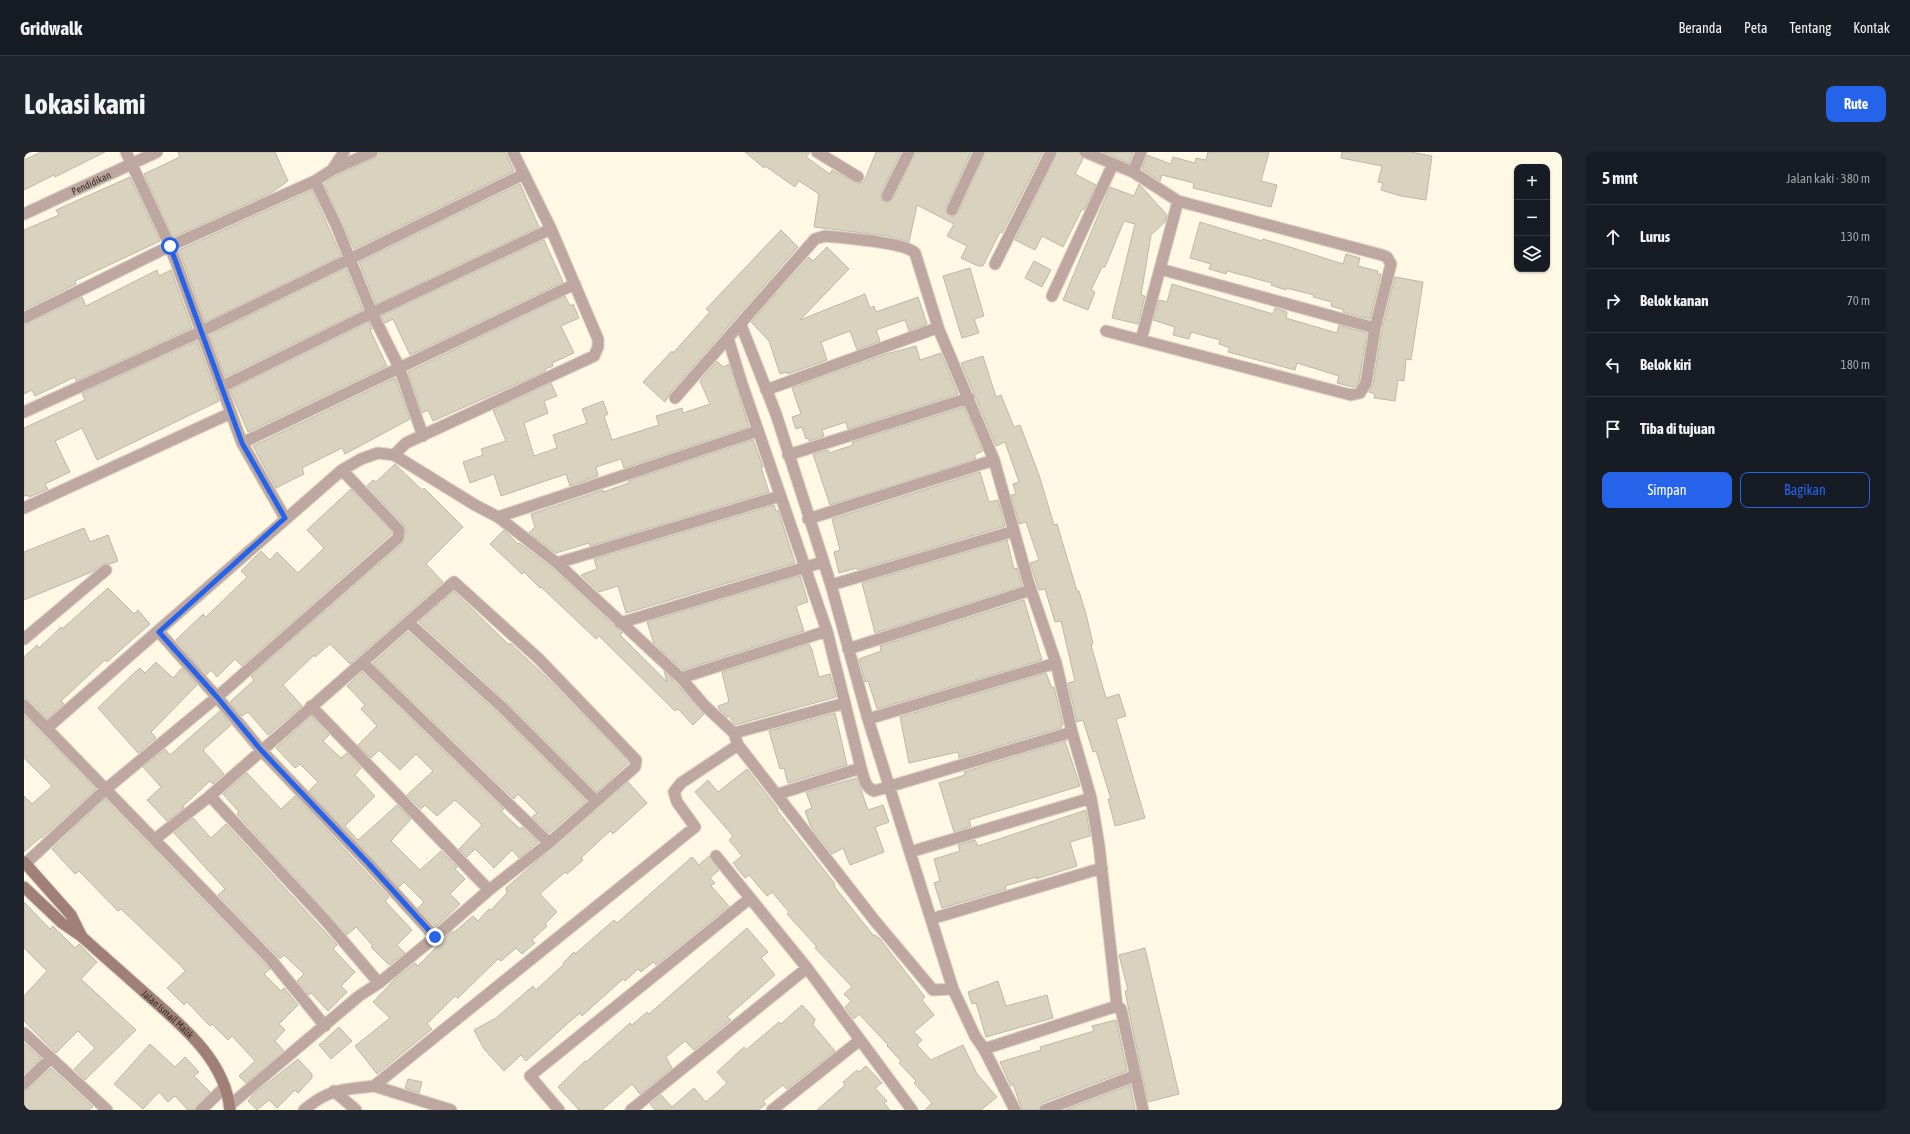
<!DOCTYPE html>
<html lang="id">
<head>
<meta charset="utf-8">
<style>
  body { margin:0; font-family:"Asap Condensed",sans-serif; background:#20242c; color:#f1f3f6 }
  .controls { position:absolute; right:12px; top:12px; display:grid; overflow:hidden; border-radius:8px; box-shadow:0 1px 3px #0004 }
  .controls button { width:36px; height:36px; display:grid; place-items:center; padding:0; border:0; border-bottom:1px solid #363941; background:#171b24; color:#f1f3f6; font:20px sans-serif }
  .stop { position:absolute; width:12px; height:12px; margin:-9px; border:3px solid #2563eb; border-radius:50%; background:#fff }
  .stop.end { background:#2563eb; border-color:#fff; box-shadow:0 1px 4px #0008 }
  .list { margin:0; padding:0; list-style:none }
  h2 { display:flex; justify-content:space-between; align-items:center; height:52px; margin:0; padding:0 16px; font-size:17px }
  h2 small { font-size:13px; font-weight:400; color:#9ea1a6 }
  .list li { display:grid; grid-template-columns:26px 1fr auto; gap:12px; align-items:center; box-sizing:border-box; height:64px; padding:0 16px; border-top:1px solid #363941 }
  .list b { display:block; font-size:15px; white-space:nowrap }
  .list em { font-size:13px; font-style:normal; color:#9ea1a6 }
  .actions { display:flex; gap:8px; padding:12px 16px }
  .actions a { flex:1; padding:9px 0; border:1px solid #2563eb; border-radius:8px; text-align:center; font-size:14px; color:#2563eb }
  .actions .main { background:#2563eb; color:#fff }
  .icon { flex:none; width:22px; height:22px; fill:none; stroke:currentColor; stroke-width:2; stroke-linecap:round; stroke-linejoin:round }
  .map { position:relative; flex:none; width:1538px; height:958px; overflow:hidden; border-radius:8px }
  header { display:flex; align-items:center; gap:24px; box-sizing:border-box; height:56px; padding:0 20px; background:#171b24; border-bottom:1px solid #363941 }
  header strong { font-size:19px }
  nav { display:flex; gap:22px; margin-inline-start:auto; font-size:14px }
  .intro { display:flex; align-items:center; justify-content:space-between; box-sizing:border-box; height:96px; padding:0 24px }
  h1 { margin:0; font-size:28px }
  .button { padding:10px 18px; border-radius:8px; background:#2563eb; color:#fff; font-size:14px; font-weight:700 }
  main { display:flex; gap:24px; padding:0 24px }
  aside { flex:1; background:#171b24; border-radius:8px; box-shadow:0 1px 3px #0004 }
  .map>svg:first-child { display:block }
  .building { fill:#d8d2bf; stroke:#beb8a6 }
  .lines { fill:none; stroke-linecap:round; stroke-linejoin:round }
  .minor-casing { stroke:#d9d4c3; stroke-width:13 }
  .tertiary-casing { stroke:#d9d4c3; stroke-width:13 }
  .secondary-casing { stroke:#d9d4c3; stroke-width:13 }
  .minor { stroke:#bda7a0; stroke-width:11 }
  .tertiary { stroke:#bda7a0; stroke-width:11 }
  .secondary { stroke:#a08076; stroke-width:11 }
  .route { stroke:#2563eb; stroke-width:5 }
  .labels { text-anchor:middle; stroke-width:3; stroke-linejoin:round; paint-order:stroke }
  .street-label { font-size:10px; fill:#302e27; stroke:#fff }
</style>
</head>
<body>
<header>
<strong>Gridwalk</strong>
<nav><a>Beranda</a><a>Peta</a><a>Tentang</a><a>Kontak</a></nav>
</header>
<div class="intro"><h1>Lokasi kami</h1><a class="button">Rute</a></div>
<main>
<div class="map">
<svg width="1538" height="958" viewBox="0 0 1538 958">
  <rect width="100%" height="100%" fill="#fef8e5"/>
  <path class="building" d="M 17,0 L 81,0 L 31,25 L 30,23 L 0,38 L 0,8 Z
    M 154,0 L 251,0 L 264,29 L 247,41 L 149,85 L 120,22 L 156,5 Z
    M 356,0 L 481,0 L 490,19 L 330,97 L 300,32 L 311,24 L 351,6 Z
    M 721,0 L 786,0 L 782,5 L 806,22 L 808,18 L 834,32 L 840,30 L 852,0 L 877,0 L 857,41 L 857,48 L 863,51 L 869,47 L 892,0 L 947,0 L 922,55 L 923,62 L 928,65 L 934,61 L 962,0 L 1019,0 L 978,81 L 976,80 L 959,114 L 954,114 L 937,106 L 943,94 L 923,84 L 930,72 L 893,53 L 885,90 L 864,84 L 790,75 L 795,42 L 775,29 L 771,35 L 741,14 L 740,16 Z
    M 1034,0 L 1054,0 L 1059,7 L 1051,22 L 1072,33 L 1060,58 L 1058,57 L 1039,95 L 1018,84 L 1011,98 L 991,88 Z
    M 1079,0 L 1109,0 L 1105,11 Z
    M 1184,0 L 1245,0 L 1237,29 L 1253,33 L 1247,55 L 1169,36 L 1170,31 L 1138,23 L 1136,29 L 1118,17 L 1123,3 L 1147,12 L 1149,5 L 1171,11 L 1172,6 L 1182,8 Z
    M 1318,0 L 1387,0 L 1408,4 L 1402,48 L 1377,44 L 1357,38 L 1359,31 L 1354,30 L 1358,14 L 1317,6 Z
    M 106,25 L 136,89 L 51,129 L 52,132 L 0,158 L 0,78 L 35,63 L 32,58 Z
    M 496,32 L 515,75 L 352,152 L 335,110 Z
    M 1115,32 L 1143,63 L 1141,70 L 1127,83 L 1117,143 L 1121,144 L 1114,172 L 1088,166 L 1111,72 L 1100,69 L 1081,115 L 1078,115 L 1067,138 L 1071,140 L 1064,158 L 1039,148 L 1086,35 L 1110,44 Z
    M 288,38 L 317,104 L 181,170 L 155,98 Z
    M 1176,70 L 1238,89 L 1239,87 L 1266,95 L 1319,112 L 1322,102 L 1336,106 L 1334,114 L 1354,119 L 1353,122 L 1357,122 L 1346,167 L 1319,160 L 1320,158 L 1307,154 L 1308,150 L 1289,145 L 1290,143 L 1262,136 L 1262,138 L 1247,133 L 1248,131 L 1203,119 L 1202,122 L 1185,117 L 1187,112 L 1166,106 Z
    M 757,78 L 774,95 L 646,241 L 641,250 L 619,230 L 648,199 L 649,201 L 686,160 L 682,157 Z
    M 520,88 L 539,130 L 386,203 L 369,167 L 361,171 L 357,164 Z
    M 803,95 L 825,117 L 776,168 L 841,142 L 846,156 L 850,154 L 852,160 L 894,145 L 903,172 L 885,179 L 881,168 L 852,178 L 856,189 L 833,198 L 826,179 L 797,190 L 803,208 L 764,222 L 763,220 L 756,222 L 745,189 L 727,170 L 785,105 L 789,109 Z
    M 1010,109 L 1027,118 L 1018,135 L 1001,126 Z
    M 322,116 L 339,158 L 201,225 L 186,183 Z
    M 946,116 L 960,164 L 950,167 L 955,181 L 938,186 L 919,124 Z
    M 133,118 L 135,124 L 147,118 L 168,176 L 52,229 L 51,225 L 11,244 L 8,238 L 0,242 L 0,173 L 58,145 L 62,154 Z
    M 1371,125 L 1399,130 L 1387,208 L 1382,207 L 1380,229 L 1374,228 L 1371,249 L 1350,246 L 1351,242 L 1345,240 L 1349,232 L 1358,177 Z
    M 1148,132 L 1249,162 L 1251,156 L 1263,160 L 1262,166 L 1313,181 L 1315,173 L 1343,181 L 1335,229 L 1332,235 L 1329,235 L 1313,231 L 1315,224 L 1273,211 L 1271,218 L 1204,200 L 1206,196 L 1195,192 L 1196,188 L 1167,180 L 1165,187 L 1149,183 L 1151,175 L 1129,168 L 1135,148 L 1143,150 Z
    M 541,144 L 546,154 L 549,152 L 555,166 L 537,174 L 550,201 L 528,211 L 529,214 L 521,217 L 522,219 L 409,269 L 404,258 L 398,261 L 384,220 Z
    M 345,170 L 348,177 L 346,178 L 363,214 L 224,280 L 206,238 Z
    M 173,189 L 195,249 L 73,308 L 58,276 L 31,289 L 46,320 L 21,332 L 24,337 L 5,345 L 4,343 L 0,344 L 0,276 L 61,248 L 58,241 Z
    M 892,194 L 896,208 L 917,201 L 934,242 L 824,277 L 822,270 L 798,278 L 800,284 L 785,289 L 785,286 L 782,287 L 778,275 L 772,277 L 768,265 L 777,262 L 768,236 L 862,202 Z
    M 959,204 L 972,245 L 977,243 L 990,275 L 996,273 L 1015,323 L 1030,373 L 1033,372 L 1053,439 L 1055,439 L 1062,462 L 1069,492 L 1067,493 L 1082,546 L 1095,542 L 1102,564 L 1092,567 L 1121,666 L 1091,674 L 1084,647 L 1087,647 L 1072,599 L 1069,600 L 1059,568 L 1053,570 L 1044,531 L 1051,529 L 1037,469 L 1031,470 L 1021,437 L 1015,438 L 1006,411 L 1015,408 L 1002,370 L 995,372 L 987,343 L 992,342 L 989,332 L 995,330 L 981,290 L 972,294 L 937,211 Z
    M 693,209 L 699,215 L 705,212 L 725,275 L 600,316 L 597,307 L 572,315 L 574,324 L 546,334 L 542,322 L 477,344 L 470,322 L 446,331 L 439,310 L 459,303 L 457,297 L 482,289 L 469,258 L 527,231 L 533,244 L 520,249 L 524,261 L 500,271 L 510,304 L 533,296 L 529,283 L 563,271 L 558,257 L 579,249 L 584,262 L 580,264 L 588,288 L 635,273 L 632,264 L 658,256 L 659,261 L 686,252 L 676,229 Z
    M 371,226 L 386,267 L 321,302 L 318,296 L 278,316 L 280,322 L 252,336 L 229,294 Z
    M 940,255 L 959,299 L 950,303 L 952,307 L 806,353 L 789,302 L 804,298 L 805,301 L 829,293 L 828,290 Z
    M 729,288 L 739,315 L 737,315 L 745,340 L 566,394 L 565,391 L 532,401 L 505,381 L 511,375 L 507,362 L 579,338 L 579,340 L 605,331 L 604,329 Z
    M 371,312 L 398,338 L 400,336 L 439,375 L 402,412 L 419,430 L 326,512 L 306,492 L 291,505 L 290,503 L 259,533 L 278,554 L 244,583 L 224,560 L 218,564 L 206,550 L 230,528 L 227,524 L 379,391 L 382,379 L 380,373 L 343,334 L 349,328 L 352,330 Z
    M 956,320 L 965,350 L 974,348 L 981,374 L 834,418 L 833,416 L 815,421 L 810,400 L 816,398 L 808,367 Z
    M 327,337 L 368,380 L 367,382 L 218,514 L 211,507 L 193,525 L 187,518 L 182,523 L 152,488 L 179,462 L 182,465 L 223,425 L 217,419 L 237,399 L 246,408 L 253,400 L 274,421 L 300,396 L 283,378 Z
    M 750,353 L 752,359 L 754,358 L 771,411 L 602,461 L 594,434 L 575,440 L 557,423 L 573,417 L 570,407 Z
    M 60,376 L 66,390 L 84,383 L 94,409 L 86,412 L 80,411 L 70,419 L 0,448 L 0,400 Z
    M 480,378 L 494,392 L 495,391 L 528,416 L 598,481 L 596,483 L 643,530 L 640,519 L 646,525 L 680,562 L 669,573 L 654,557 L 651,559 L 575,484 L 572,487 L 517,435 L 516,436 L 500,420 L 498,422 L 466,392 Z
    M 983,388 L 990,417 L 993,416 L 998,434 L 851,481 L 838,431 Z
    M 776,424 L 784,450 L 772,454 L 780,479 L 659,518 L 630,492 L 623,470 Z
    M 84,436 L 110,462 L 114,458 L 126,472 L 83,510 L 81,508 L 37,549 L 40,552 L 23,567 L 5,548 L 0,546 L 0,505 L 13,493 L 15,496 L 37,475 L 38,477 Z
    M 430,439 L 485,493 L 486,491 L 522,525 L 605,610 L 573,640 L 483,550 L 395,470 Z
    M 1000,448 L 1018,508 L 853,557 L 844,529 L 841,530 L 835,507 L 857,499 L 856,494 Z
    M 384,480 L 473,560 L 562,649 L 525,681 L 508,665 L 513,661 L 494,642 L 490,647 L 349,511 Z
    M 785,492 L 788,498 L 795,525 L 806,522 L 812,545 L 711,573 L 705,564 L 703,565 L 695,557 L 694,554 L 705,550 L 698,520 Z
    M 132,510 L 149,526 L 158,516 L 173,533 L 127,580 L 132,586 L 114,601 L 74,556 L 109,522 L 116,516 L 121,521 Z
    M 338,520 L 480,657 L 477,659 L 496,677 L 498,675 L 514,690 L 495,706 L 488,698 L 470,716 L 451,697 L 443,705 L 435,697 L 458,673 L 431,648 L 413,664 L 401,653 L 397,657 L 383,643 L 409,619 L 392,602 L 376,618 L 355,598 L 347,606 L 334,593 L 353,574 L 337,557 L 341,553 L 323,534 Z
    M 1022,521 L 1028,536 L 1030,535 L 1039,573 L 1037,574 L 1037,576 L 935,606 L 934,600 L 885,611 L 876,565 Z
    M 196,559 L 207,573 L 179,598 L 200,622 L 189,632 L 186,629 L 159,654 L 160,656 L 143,669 L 123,648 L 137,635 L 119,615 L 141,597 L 146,603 Z
    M 811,561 L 823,613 L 764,631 L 760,616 L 756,617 L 745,579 Z
    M 0,563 L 72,637 L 18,686 L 17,685 L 0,700 L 0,644 L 8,652 L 28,634 L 0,606 Z
    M 287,564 L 305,583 L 299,589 L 317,606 L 323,601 L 337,616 L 331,623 L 351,644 L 321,674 L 334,688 L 373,653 L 387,667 L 367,689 L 396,718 L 417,699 L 433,715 L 431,717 L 441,727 L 426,742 L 436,752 L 412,775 L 394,756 L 400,750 L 380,730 L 375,735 L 285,639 L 294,630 L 276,612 L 271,616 L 252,596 Z
    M 1041,589 L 1056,634 L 945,668 L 947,674 L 930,680 L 915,631 L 941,623 L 940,620 Z
    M 723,617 L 754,657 L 753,658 L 811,732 L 810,734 L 833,763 L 850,784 L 851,783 L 856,787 L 901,845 L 898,848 L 910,863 L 890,880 L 898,888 L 893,893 L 907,908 L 939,893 L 953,922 L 973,945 L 957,958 L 901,958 L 908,951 L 890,931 L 892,929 L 875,911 L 877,909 L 863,894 L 864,893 L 835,862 L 830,867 L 821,855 L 827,849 L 820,842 L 828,835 L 791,796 L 793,795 L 763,762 L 765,760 L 748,740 L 743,744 L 725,723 L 721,726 L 709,711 L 718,704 L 705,688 L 709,684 L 671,640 L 684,628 L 694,640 Z
    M 223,621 L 257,657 L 271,644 L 365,745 L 361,749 L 388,778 L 373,793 L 381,801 L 365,813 L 347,795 L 349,794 L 332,775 L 323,783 L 213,662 L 215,660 L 199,642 Z
    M 833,626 L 844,658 L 859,653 L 865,670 L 851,675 L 860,700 L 826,713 L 819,696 L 808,702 L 787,675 L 781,659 L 788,656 L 782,640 Z
    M 604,630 L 623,651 L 589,682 L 586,679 L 557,706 L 559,708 L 543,722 L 541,720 L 519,739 L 516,742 L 533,760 L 521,772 L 523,774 L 508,788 L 511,791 L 498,802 L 492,796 L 477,809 L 474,807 L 434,846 L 431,844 L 403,872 L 408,877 L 353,922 L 331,894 L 366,866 L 349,850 L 371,827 L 391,811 L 394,814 L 428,779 L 429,781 L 449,764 L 454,769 L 465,757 L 467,758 L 483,741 L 482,736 Z
    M 81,647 L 243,814 L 246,817 L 240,822 L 257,839 L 260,836 L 274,853 L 255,872 L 261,878 L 251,889 L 260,899 L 222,931 L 215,924 L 231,909 L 208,884 L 204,888 L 188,872 L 186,874 L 163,850 L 160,853 L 143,836 L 161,819 L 156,813 L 97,757 L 94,759 L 55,719 L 51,722 L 28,697 Z
    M 1062,658 L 1066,684 L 1046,690 L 1053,714 L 1012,727 L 1012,725 L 981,734 L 982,737 L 918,756 L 910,731 L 916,729 L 910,707 L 936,699 L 934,693 L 951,688 L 954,694 Z
    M 169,666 L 187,686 L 202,672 L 313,793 L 309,797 L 331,820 L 317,834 L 323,840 L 304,859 L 287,841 L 285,843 L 273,829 L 280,822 L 260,803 L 256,807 L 194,743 L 201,737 L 150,681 Z
    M 685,704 L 695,718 L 686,726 L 691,731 L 687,734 L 705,754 L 632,813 L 629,810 L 617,820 L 614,817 L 601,829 L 599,827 L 558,864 L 556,861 L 542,873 L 502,909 L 497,903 L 480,919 L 460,897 L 450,878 L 472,866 L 509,834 L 512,838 L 540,812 L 539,811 L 550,800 L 551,802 L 590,768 L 593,771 L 668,705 L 675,713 Z
    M 0,750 L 26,777 L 29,774 L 51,796 L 55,792 L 73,810 L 57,827 L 112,878 L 61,928 L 50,917 L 71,896 L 54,879 L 32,901 L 0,869 L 0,844 L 23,819 L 0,796 Z
    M 723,776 L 744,800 L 737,806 L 751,823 L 703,865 L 707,868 L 670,898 L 661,889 L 642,905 L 648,916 L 616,942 L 608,932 L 578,958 L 555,958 L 534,935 L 561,909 L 562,910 L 606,871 L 608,873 L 623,860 L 625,862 Z
    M 1121,796 L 1155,942 L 1124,950 L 1106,864 L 1101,839 L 1104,838 L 1095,803 Z
    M 974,829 L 982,854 L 1023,843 L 1029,866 L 962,885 L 952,851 L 948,852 L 944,840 Z
    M 778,853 L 791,867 L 789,873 L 811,899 L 763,937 L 759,933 L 739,949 L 742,952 L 735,958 L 631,958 L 626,952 L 637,943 L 648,955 L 670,936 L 682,950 L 703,931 L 693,920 L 720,895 L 722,898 L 755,870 L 757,872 Z
    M 1092,868 L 1103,919 L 1018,951 L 1014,958 L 998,958 L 989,932 L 987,934 L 976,910 L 1017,898 L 1016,895 L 1070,879 L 1068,874 Z
    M 315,875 L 328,889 L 307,907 L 295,893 Z
    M 0,891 L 17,906 L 0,922 Z
    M 126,892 L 151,915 L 161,905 L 175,920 L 170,924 L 186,940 L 169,958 L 164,958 L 151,944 L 144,950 L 135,940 L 119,957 L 90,932 Z
    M 274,907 L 288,922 L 288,926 L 274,941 L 271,938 L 253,956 L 245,948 L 233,958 L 224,949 L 231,941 Z
    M 842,914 L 858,931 L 851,936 L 863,949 L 860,951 L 866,958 L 793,958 L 821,933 L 819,930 L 833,918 L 835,920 Z
    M 27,916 L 69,955 L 65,958 L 0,958 L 0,939 L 5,937 Z
    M 384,927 L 398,930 L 395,941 L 381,936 Z
    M 1106,933 L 1111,958 L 1041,958 Z"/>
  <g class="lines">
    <g class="minor-casing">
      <path id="minor" d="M 102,0 L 146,94 L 218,291 L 261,366
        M 793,0 L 834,25
        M 1061,0 L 1109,20 L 1154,49 L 1358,103 L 1363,105 L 1367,112 L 1351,176 L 1342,231 L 1336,241 L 1327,243 L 1082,179
        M 308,18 L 320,0
        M 1109,20 L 1117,0
        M 291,29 L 312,73 L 348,161 L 375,215 L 399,284
        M 863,44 L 885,0
        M 928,58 L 955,0
        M 971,112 L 1027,0
        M 1136,117 L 1351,176
        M 1028,144 L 1089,12
        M 0,166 L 146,94 L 291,29 L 308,18 L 348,0
        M 717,173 L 752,262 L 807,433 L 844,567 L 929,837 L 951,884 L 960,897 L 991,958
        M 704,186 L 717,229 L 803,479 L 837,616
        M 1117,188 L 1154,49
        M 197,235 L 348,161 L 527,77
        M 742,238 L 910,177 L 915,178
        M 651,246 L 791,87 L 801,84 C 819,86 881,90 891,101 L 915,178 L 970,308 L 1004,429 L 1032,511 L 1048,580 L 1067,646 L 1075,693 L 1093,854 L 1097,857 L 1119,958
        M 0,260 L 176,180 L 500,22
        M 218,291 L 551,132
        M 370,303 L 382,291 L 570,204 L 574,195 L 574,187 L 527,77 L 489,0
        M 764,303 L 945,246
        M 0,356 L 207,261
        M 474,365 L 734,279
        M 784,367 L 970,308
        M 533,411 L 756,344
        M 807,433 L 990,379
        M 385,471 L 478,555 L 571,648
        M 596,471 L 799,410
        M 135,480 L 193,545 L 237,598 L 344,711 L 411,785
        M 0,487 L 82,418
        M 824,497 L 1007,438
        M 339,511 L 525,691
        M 657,526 L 803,479
        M 0,553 L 248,809 L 301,874
        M 287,554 L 465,738
        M 844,567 L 1032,511
        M 23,576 L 318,318 L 337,307 L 354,301 L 370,303 L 451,353 L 474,365 L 533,411 L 657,526 L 680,553 L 710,581 L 714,593 L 657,631 L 650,640 L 653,650 L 671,675 L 350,934 C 318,938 306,936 280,958
        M 710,581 L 821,551
        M 714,593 L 851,769 L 909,838 L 929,837
        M 754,642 L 837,616 C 840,626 841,635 850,639 L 1048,580
        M 186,644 L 302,769 L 355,831
        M 131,687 L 186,644 L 430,430 L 515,507 L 612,608 L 611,615 L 525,691 L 465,738 L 411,785 L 355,831 L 335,844 L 205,954
        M 886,700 L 1067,646
        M 692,704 L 783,816 L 888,958
        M 2,711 L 82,637 L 193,545 L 374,386 L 375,378 L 318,318
        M 907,767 L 1078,716
        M 0,881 L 83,958
        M 960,897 L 1093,854
        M 0,932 L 27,906
        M 350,934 L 427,958
        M 310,939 L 332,958
        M 177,958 L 201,935
        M 535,958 L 506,924 L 725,747
        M 607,958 L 783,816
        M 748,958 L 836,888
        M 1021,958 L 1110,924"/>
    </g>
    <g class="tertiary-casing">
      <g id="tertiary">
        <path id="s1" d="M 0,62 L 133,0"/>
      </g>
    </g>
    <g class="secondary-casing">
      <g id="secondary">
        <path d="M 0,710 L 47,763 L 57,783"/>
        <path id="s2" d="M 0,735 L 38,771 L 57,784 C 78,803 100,822 121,841 C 157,873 201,907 206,958"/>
      </g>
    </g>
    <use href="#minor" class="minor"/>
    <use href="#tertiary" class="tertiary"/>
    <use href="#secondary" class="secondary"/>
  </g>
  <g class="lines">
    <path class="route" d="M 146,94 L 218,291 L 261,366 L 135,480 L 193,545 L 237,598 L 344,711 L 411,785"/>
  </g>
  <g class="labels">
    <g class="street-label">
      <text dy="4" stroke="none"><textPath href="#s1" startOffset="74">Pendidikan</textPath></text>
      <text dy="4" stroke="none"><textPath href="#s2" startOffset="192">Jalan Ismail Malik</textPath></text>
    </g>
  </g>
</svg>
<div class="controls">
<button>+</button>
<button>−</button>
<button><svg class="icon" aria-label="layers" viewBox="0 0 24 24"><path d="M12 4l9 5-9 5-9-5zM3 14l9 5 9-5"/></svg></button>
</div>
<div class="stop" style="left:146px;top:94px"></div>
<div class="stop end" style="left:411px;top:785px"></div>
</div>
<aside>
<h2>5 mnt<small>Jalan kaki · 380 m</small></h2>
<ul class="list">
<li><svg class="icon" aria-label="ahead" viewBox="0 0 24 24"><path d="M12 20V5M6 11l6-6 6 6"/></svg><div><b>Lurus</b></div><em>130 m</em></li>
<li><svg class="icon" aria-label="right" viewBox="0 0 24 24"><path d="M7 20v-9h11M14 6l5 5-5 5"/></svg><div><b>Belok kanan</b></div><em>70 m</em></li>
<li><svg class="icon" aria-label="left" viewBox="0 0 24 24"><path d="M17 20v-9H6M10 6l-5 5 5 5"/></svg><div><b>Belok kiri</b></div><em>180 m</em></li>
<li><svg class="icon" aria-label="arrive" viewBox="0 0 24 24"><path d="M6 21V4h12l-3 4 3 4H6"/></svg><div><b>Tiba di tujuan</b></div></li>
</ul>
<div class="actions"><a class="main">Simpan</a><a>Bagikan</a></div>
</aside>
</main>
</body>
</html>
